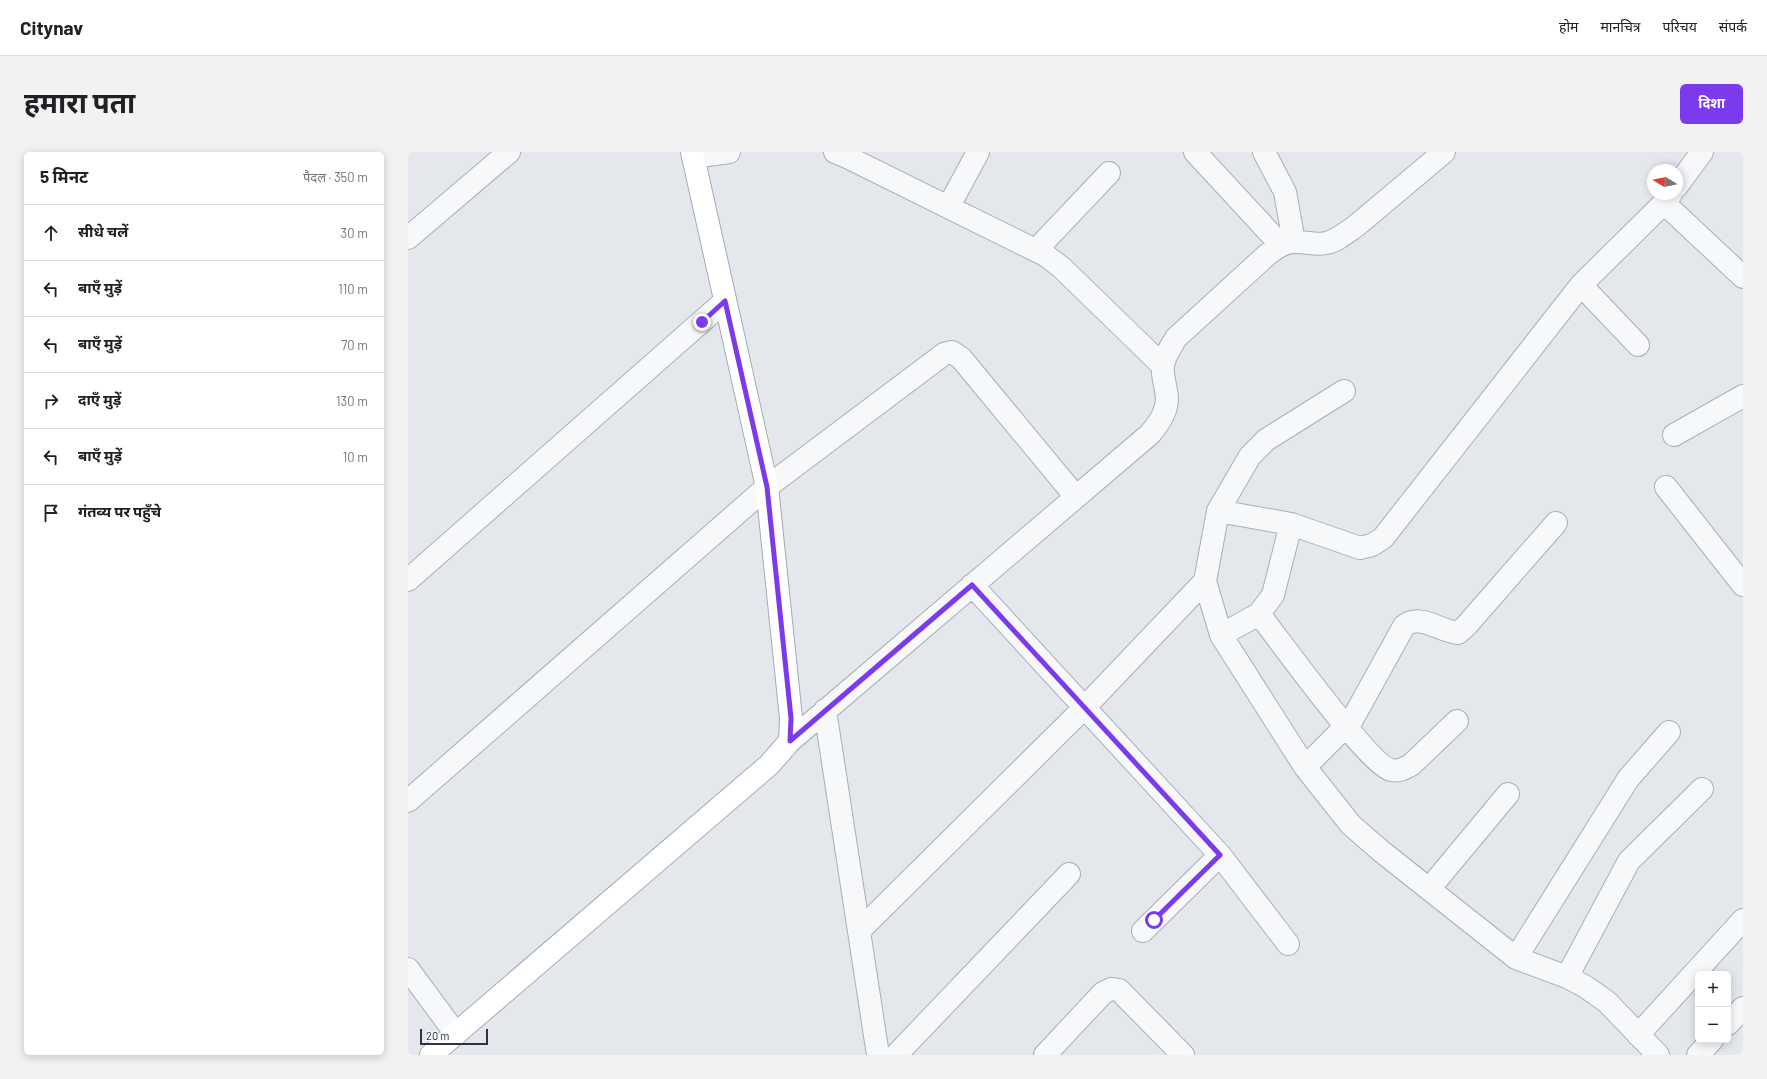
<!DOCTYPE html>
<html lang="hi">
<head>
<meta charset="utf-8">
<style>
  body { margin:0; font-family:Barlow,"Noto Sans Devanagari",sans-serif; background:#f2f2f2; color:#202124 }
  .controls { position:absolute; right:12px; bottom:12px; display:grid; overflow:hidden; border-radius:6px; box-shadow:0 2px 10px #0003 }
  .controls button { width:36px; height:36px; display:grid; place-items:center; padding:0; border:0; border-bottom:1px solid #e0e0e0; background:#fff; color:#202124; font:20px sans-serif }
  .compass { position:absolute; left:1239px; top:12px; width:36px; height:36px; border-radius:50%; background:#fff; box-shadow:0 2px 10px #0003; rotate:280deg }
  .scale { position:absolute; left:12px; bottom:10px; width:68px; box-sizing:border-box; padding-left:4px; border:2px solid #2b3445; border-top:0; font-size:11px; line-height:14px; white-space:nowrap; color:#2b3445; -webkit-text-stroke:3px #f4f6f9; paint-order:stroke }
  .stop { position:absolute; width:12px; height:12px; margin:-9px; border:3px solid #7c3aed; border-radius:50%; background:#fff }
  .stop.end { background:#7c3aed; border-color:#fff; box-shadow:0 1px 4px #0008 }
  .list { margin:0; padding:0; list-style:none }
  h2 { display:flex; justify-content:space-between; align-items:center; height:52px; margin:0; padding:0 16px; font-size:17px }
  h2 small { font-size:13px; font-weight:400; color:#757577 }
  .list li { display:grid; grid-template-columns:26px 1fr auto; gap:12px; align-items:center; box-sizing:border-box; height:56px; padding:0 16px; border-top:1px solid #e0e0e0 }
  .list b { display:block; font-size:15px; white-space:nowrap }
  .list em { font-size:13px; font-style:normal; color:#757577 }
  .icon { flex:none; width:22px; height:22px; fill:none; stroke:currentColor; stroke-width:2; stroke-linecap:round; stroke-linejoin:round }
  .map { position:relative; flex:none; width:1335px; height:903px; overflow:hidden; border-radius:6px }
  header { display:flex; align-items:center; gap:24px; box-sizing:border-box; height:56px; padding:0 20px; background:#fff; border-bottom:1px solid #e0e0e0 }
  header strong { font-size:19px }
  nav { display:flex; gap:22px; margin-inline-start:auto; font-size:14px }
  .intro { display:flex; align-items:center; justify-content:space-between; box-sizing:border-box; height:96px; padding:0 24px }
  h1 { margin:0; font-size:28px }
  .button { padding:10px 18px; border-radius:6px; background:#7c3aed; color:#fff; font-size:14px; font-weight:700 }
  main { display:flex; gap:24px; padding:0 24px }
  aside { flex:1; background:#fff; border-radius:6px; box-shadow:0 2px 10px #0003 }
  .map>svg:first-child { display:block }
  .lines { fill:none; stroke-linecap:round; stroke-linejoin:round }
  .minor-casing { stroke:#a9aeb7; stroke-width:24 }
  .major-casing { stroke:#a3abb8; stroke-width:24 }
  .minor { stroke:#f7f8fa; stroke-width:22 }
  .major { stroke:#fff; stroke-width:22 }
  .route { stroke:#7c3aed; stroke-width:5 }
</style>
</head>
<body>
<header>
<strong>Citynav</strong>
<nav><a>होम</a><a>मानचित्र</a><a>परिचय</a><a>संपर्क</a></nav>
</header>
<div class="intro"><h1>हमारा पता</h1><a class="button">दिशा</a></div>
<main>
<aside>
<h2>5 मिनट<small>पैदल · 350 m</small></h2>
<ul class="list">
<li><svg class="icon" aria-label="ahead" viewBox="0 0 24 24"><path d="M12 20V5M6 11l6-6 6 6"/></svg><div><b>सीधे चलें</b></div><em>30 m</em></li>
<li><svg class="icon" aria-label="left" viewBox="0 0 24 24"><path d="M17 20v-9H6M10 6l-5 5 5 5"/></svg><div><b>बाएँ मुड़ें</b></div><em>110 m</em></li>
<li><svg class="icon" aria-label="left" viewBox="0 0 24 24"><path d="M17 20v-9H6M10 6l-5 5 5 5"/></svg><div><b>बाएँ मुड़ें</b></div><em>70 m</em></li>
<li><svg class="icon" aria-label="right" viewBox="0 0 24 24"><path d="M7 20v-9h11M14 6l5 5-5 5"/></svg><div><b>दाएँ मुड़ें</b></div><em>130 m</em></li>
<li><svg class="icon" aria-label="left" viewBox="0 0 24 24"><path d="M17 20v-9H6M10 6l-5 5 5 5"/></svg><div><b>बाएँ मुड़ें</b></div><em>10 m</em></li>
<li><svg class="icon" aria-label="arrive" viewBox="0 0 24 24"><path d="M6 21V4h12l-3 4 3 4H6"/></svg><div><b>गंतव्य पर पहुँचे</b></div></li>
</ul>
</aside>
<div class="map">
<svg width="1335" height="903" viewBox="0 0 1335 903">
  <rect width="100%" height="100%" fill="#e4e7ec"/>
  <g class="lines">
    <g class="minor-casing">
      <path id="minor" d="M 427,0 L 437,4 L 637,103 L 653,115 L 755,214
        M 787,0 L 873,93
        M 856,0 L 877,40 L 886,90
        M 285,5 L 321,0
        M 1269,34 L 1294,0
        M 1256,51 L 1335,125
        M 541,54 L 570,0
        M 0,86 L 101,0
        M 628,98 L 701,21
        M 1173,133 L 1230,193
        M 936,239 L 858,288 L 842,304 L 810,359 L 797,429 L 813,483 L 897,615 L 943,673 L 973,699 L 1108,806 L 1159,825 L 1178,835 L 1199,850 L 1250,903
        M 1266,283 L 1335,244
        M 1258,335 L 1335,433
        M 810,359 L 883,372 L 952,396 L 964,393 L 975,386 L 1173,133 L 1256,51 L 1263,42
        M 0,428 L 317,149
        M 564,433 L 812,703 L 880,792
        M 851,462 C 870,486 961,613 983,618 C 990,620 997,616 1003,613 L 1049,569
        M 813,483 L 851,462 L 865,443 L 883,372
        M 417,558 L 470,903
        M 382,589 L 742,282 C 752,270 762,256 758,239 C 757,231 754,223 755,214 C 756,204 763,195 768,186 L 860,102 C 868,96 876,90 886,90 C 897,89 907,94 918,91 C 929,89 939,80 948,74 L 1036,0
        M 897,615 L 944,568 L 996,474 C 1012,461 1031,479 1050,481 L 1058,474 L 1148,371
        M 0,649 L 359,335 L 536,202 L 544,200 L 553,206 L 668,345
        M 1021,737 L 1100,642
        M 451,779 L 677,555 L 797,429
        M 735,779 L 812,703
        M 1108,806 L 1220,627 L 1261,580
        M 0,817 L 48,882
        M 1159,825 L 1221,709 L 1294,637
        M 1320,872 L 1335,856
        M 1230,883 L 1335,768
        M 488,903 L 661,722
        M 637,903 L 695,841 L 703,837 L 711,838 L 775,903
        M 1290,903 L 1304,888"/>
    </g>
    <g class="major-casing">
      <path id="major" d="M 23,903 L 361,613 L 382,589 L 383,566 L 359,335 L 284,0"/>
    </g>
    <use href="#minor" class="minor"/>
    <use href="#major" class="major"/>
  </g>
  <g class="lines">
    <path class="route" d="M 294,170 L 317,149 L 359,335 L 383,566 L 382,589 L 564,433 L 812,703 L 746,768"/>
  </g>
</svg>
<div class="controls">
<button>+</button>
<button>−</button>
</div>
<svg class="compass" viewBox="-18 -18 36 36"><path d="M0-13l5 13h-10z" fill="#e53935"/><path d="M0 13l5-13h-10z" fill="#757577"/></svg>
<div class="scale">20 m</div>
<div class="stop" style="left:746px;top:768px"></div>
<div class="stop end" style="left:294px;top:170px"></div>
</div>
</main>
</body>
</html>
